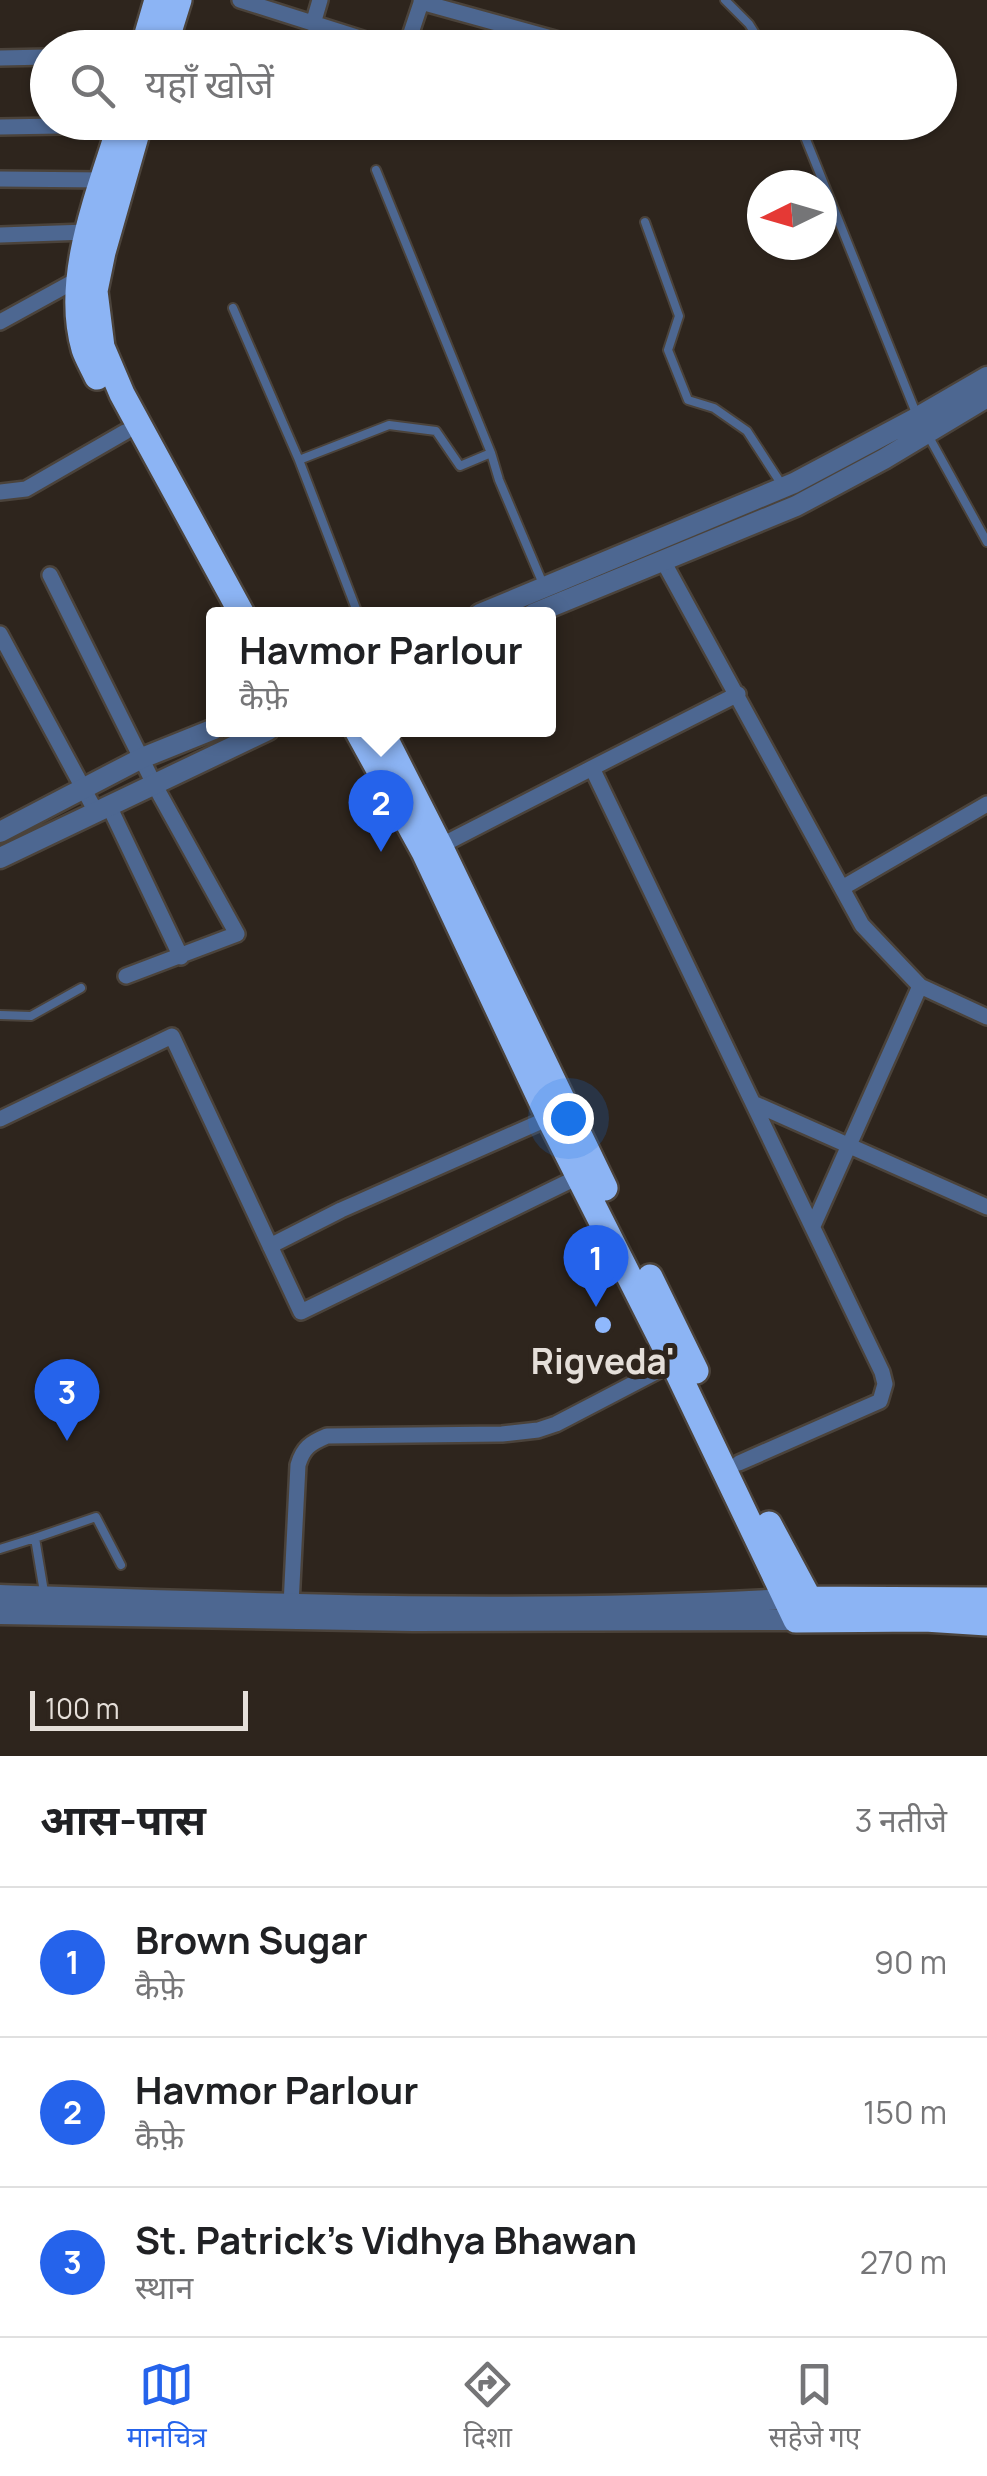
<!DOCTYPE html>
<html lang="hi">
<head>
<meta charset="utf-8">
<style>
  body { margin:0; font-family:Manrope,"Noto Sans Devanagari",sans-serif; background:#f2f2f2; color:#202124 }
  .compass { position:absolute; left:747px; top:170px; width:90px; height:90px; border-radius:50%; background:#fff; box-shadow:0 2px 8px #0004; rotate:265deg }
  .scale { position:absolute; left:30px; bottom:25px; width:218px; box-sizing:border-box; padding-left:10px; border:5px solid #e5dfd9; border-top:0; font-size:28px; line-height:35px; white-space:nowrap; color:#e5dfd9; -webkit-text-stroke:8px #2e251d; paint-order:stroke }
  .you { position:absolute; left:568px; top:1118px; width:35px; height:35px; margin:-25px; border:8px solid #fff; border-radius:50%; background:#1a73e8; box-shadow:0 0 0 15px #1a73e833 }
  .badge { display:grid; place-items:center; width:65px; height:65px; border-radius:50%; background:#2563eb; color:#fff; font-size:32px; font-weight:700 }
  .pin { position:absolute; translate:-50% -82px; filter:drop-shadow(0 2px 5px #0008) }
  .pin::after { content:''; position:absolute; top:52px; width:35px; height:30px; background:inherit; clip-path:polygon(0 0,100% 0,50% 100%) }
  .popup { position:absolute; left:206px; top:607px; width:350px; height:130px; box-sizing:border-box; display:grid; place-content:center; border-radius:10px; background:#fff; filter:drop-shadow(0 2px 8px #0005); font-size:32px; white-space:nowrap; color:#757577 }
  .popup b { font-size:38px; color:#202124 }
  .popup::after { content:''; position:absolute; left:50%; top:100%; margin-left:-20px; border:20px solid transparent; border-top-color:#fff }
  .list { margin:0; padding:0; list-style:none }
  h2 { display:flex; justify-content:space-between; align-items:center; height:130px; margin:0; padding:0 40px; font-size:42px }
  h2 small { font-size:32px; font-weight:400; color:#757577 }
  .list li { display:grid; grid-template-columns:65px 1fr auto; gap:30px; align-items:center; box-sizing:border-box; height:150px; padding:0 40px; border-top:2px solid #e0e0e0 }
  .list b { display:block; font-size:38px; white-space:nowrap }
  .list p { margin:0; font-size:32px; white-space:nowrap; color:#757577 }
  .list em { font-size:32px; font-style:normal; color:#757577 }
  .icon { flex:none; width:55px; height:55px; fill:none; stroke:currentColor; stroke-width:2; stroke-linecap:round; stroke-linejoin:round }
  .map { position:relative; flex:none; width:987px; height:1756px; overflow:hidden }
  .search { position:absolute; background:#fff; box-shadow:0 2px 8px #0004; left:30px; right:30px; top:30px; height:110px; display:flex; align-items:center; gap:25px; box-sizing:border-box; padding:0 35px; border-radius:55px; color:#757577; font-size:38px }
  .sheet { height:580px; background:#fff }
  nav { display:flex; justify-content:space-around; align-items:center; box-sizing:border-box; height:140px; border-top:2px solid #e0e0e0; background:#fff; font-size:28px; color:#757577 }
  nav a { display:grid; justify-items:center; gap:5px }
  nav .on { color:#2563eb }
  .map>svg:first-child { display:block }
  .lines { fill:none; stroke-linecap:round; stroke-linejoin:round }
  .service-casing { stroke:#4b433b; stroke-width:12 }
  .minor-casing { stroke:#4b433b; stroke-width:20 }
  .tertiary-casing { stroke:#4b433b; stroke-width:25 }
  .trunk-casing { stroke:#4b433b; stroke-width:30 }
  .service { stroke:#4d6791; stroke-width:8 }
  .minor { stroke:#4d6791; stroke-width:15 }
  .tertiary { stroke:#4d6791; stroke-width:20 }
  .trunk { stroke:#8cb4f4; stroke-width:25 }
  .poi-dot { fill:#8fb8fd; stroke:#2e251d; stroke-width:4 }
  .labels { text-anchor:middle; stroke-width:10; stroke-linejoin:round; paint-order:stroke }
  .poi-label { font-size:35px; font-weight:bold; fill:#e5dfd9; stroke:#2e251d }
</style>
</head>
<body>
<div class="map">
<svg width="987" height="1756" viewBox="0 0 987 1756">
  <rect width="100%" height="100%" fill="#2e251d"/>
  <g class="lines">
    <g class="service-casing">
      <path id="service" d="M 725,0 L 749,24 L 764,48
        M 799,122 L 916,413
        M 376,170 L 491,453 L 499,480 L 543,584
        M 645,222 L 679,316 L 668,350 L 688,400 L 714,408 L 747,431 L 782,485
        M 233,308 L 299,460 L 358,614
        M 929,437 L 987,542
        M 299,460 L 389,425 L 436,431 L 460,466 L 491,453
        M 0,1015 L 31,1016 L 81,988
        M 0,1549 L 35,1538
        M 44,1592 L 35,1538 L 96,1517 L 121,1565"/>
    </g>
    <g class="minor-casing">
      <path id="minor" d="M 240,0 L 391,48
        M 421,2 L 562,41
        M 313,24 L 320,0
        M 406,48 L 422,0
        M 0,58 L 48,57
        M 0,127 L 120,125
        M 0,179 L 104,180
        M 0,235 L 87,232
        M 0,322 L 80,278
        M 0,492 L 26,489 L 125,432
        M 662,559 L 862,925 L 920,986 L 813,1226
        M 50,575 L 154,784 L 237,934 L 126,976
        M 0,634 L 96,812
        M 592,768 L 738,694
        M 109,806 L 181,957
        M 440,846 L 592,768 L 882,1372 L 885,1384 L 880,1401 L 739,1463
        M 842,888 L 987,804
        M 920,986 L 987,1017
        M 753,1103 L 987,1207
        M 0,1119 L 172,1036 L 301,1312 L 584,1174
        M 270,1246 L 341,1210 L 549,1118
        M 291,1605 L 298,1465 C 303,1448 310,1443 327,1436 L 502,1434 L 538,1430 L 556,1424 L 673,1363"/>
    </g>
    <g class="tertiary-casing">
      <path id="tertiary" d="M 480,614 L 794,483 L 918,417 L 987,377
        M 533,614 L 796,506 L 884,459 L 987,397
        M 0,832 L 142,758 L 214,729
        M 0,858 L 268,730
        M 0,1595 C 262,1604 524,1614 786,1599
        M 0,1614 L 413,1621 L 796,1620"/>
    </g>
    <g class="trunk-casing">
      <path id="trunk" d="M 143,48 L 157,0
        M 164,48 L 179,0
        M 140,122 L 103,252 L 95,291 L 102,347 L 122,394 L 242,614
        M 97,377 C 93,368 87,358 84,349 C 63,277 100,191 121,122
        M 357,730 L 424,852 L 549,1118 L 673,1363 L 796,1620 L 925,1619 L 987,1623
        M 381,730 L 440,846 L 605,1188
        M 650,1277 L 696,1371
        M 769,1524 L 820,1619
        M 796,1599 L 987,1600"/>
    </g>
    <use href="#service" class="service"/>
    <use href="#minor" class="minor"/>
    <use href="#tertiary" class="tertiary"/>
    <use href="#trunk" class="trunk"/>
  </g>
  <circle class="poi-dot" cx="603" cy="1325" r="10"/>
  <g class="labels">
    <g class="poi-label">
      <text x="603" y="1374">Rigveda'</text>
    </g>
  </g>
</svg>
<svg class="compass" viewBox="-18 -18 36 36"><path d="M0-13l5 13h-10z" fill="#e53935"/><path d="M0 13l5-13h-10z" fill="#757577"/></svg>
<div class="scale">100 m</div>
<div class="you"></div>
<div class="pin badge" style="left:596px;top:1307px">1</div>
<div class="pin badge" style="left:381px;top:852px">2</div>
<div class="popup"><b>Havmor Parlour</b>कैफ़े</div>
<div class="pin badge" style="left:67px;top:1441px">3</div>
<div class="search"><svg class="icon" aria-label="search" viewBox="0 0 24 24"><circle cx="10" cy="10" r="6"/><path d="M15 15l6 6"/></svg>यहाँ खोजें</div>
</div>
<section class="sheet">
<h2>आस-पास<small>3 नतीजे</small></h2>
<ul class="list">
<li><span class="badge">1</span><div><b>Brown Sugar</b><p>कैफ़े</p></div><em>90 m</em></li>
<li><span class="badge">2</span><div><b>Havmor Parlour</b><p>कैफ़े</p></div><em>150 m</em></li>
<li><span class="badge">3</span><div><b>St. Patrick's Vidhya Bhawan</b><p>स्थान</p></div><em>270 m</em></li>
</ul>
</section>
<nav>
<a class="on"><svg class="icon" aria-label="map" viewBox="0 0 24 24"><path d="M3 6l6-2 6 2 6-2v14l-6 2-6-2-6 2zM9 4v14M15 6v14"/></svg>मानचित्र</a>
<a><svg class="icon" aria-label="directions" viewBox="0 0 24 24"><path d="M12 3l9 9-9 9-9-9zM9 14v-3h6M13 9l2 2-2 2"/></svg>दिशा</a>
<a><svg class="icon" aria-label="saved" viewBox="0 0 24 24"><path d="M7 4h10v16l-5-4-5 4z"/></svg>सहेजे गए</a>
</nav>
</body>
</html>
